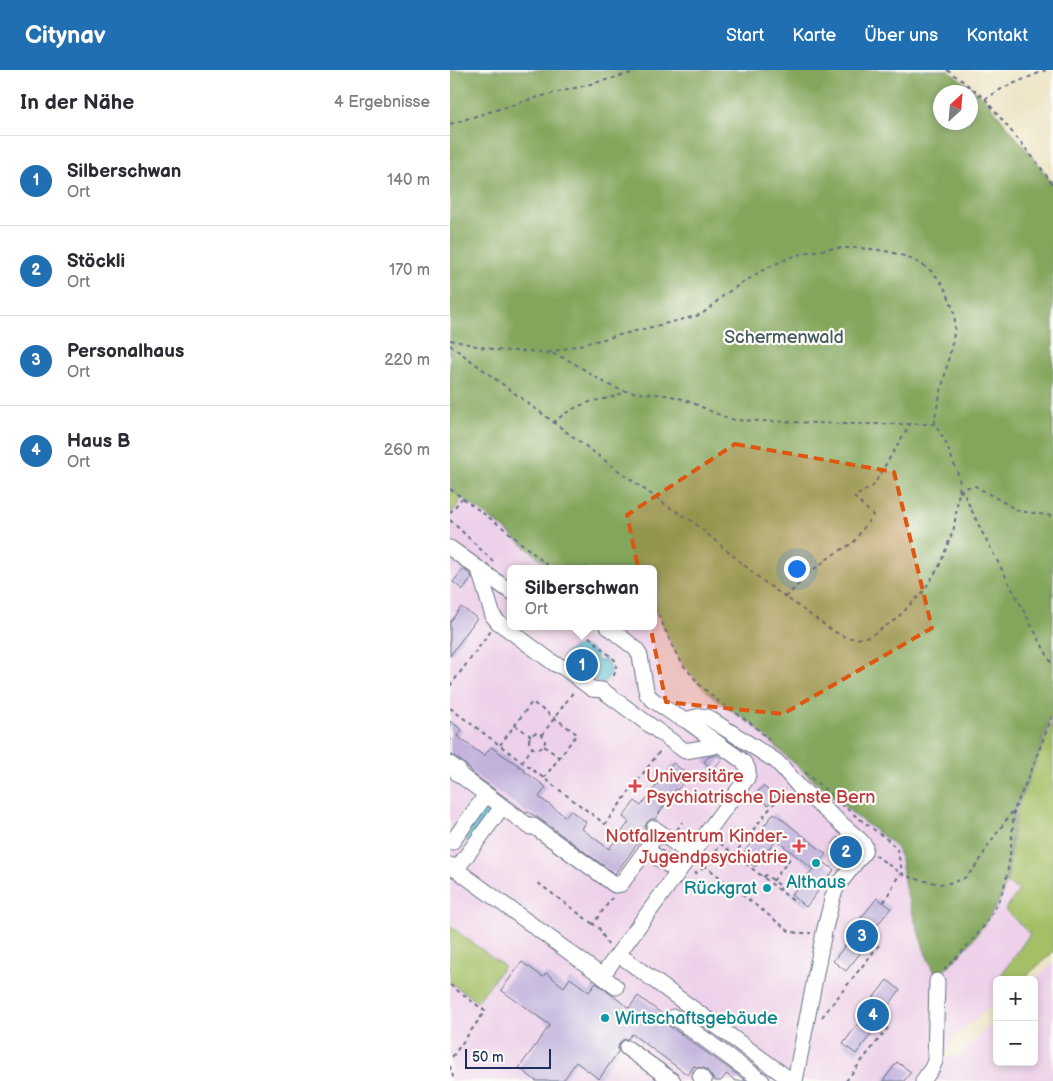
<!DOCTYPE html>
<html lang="de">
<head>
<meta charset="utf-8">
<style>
  body { margin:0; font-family:"Balsamiq Sans",sans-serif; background:#f2f2f3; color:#2b2b33 }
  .controls { position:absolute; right:15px; bottom:15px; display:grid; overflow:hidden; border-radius:8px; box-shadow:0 2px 8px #0003 }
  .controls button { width:45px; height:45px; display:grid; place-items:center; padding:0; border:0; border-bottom:1px solid #e1e1e2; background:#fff; color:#2b2b33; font:25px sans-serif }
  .compass { position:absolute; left:483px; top:15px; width:45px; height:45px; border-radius:50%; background:#fff; box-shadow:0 2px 8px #0003; rotate:26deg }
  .scale { position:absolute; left:15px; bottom:12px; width:86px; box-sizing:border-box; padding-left:5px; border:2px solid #1b2f5e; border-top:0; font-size:14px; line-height:18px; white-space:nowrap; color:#1b2f5e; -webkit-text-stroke:4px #fdfcf7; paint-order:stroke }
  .you { position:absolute; left:346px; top:498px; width:18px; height:18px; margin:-12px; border:4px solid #fff; border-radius:50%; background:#1a73e8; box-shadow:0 0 0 8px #1a73e833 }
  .badge { display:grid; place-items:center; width:32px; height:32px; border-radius:50%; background:#1f6fb2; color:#fff; font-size:16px; font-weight:700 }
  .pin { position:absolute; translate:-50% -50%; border:2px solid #fff; box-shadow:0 1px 5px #0006 }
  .popup { position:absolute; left:57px; top:495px; width:150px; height:65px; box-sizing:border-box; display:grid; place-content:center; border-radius:8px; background:#fff; filter:drop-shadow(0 1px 4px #0005); font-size:16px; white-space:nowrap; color:#7c7c81 }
  .popup b { font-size:19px; color:#2b2b33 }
  .popup::after { content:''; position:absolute; left:50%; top:100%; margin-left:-10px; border:10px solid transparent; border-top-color:#fff }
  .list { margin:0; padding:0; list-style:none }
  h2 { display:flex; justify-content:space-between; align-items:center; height:65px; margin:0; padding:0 20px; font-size:21px }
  h2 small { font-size:16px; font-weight:400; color:#7c7c81 }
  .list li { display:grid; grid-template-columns:32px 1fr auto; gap:15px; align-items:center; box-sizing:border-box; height:90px; padding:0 20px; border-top:1px solid #e1e1e2 }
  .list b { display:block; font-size:19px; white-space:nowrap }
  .list p { margin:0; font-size:16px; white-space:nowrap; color:#7c7c81 }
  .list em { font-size:16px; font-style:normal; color:#7c7c81 }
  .map { position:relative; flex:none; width:603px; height:1011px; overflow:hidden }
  header { display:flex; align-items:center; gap:30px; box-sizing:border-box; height:70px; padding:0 25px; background:#1f6fb2; color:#fff }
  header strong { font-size:24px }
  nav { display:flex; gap:28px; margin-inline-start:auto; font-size:18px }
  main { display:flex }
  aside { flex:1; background:#fff }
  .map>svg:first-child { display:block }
  .built { fill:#edd0e9 }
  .green { fill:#a4bf66; stroke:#607762 }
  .forest { fill:#83a65b; stroke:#4f6a5c; fill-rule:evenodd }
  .water { fill:#47b0c6; stroke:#317092 }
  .building { fill:#c1b2dc }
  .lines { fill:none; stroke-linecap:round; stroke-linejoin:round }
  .minor-casing { stroke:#656f83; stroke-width:17 }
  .path { stroke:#656f83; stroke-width:2; stroke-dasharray:4 4; stroke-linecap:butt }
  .minor { stroke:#fff; stroke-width:15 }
  .marked { fill:#de5710; fill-opacity:0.2; stroke:#de5710; stroke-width:4; stroke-dasharray:10 6; stroke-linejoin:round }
  .health-dot { fill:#e0444e; stroke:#fdfcf7; stroke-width:2 }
  .culture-dot { fill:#0f9aa8; stroke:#fdfcf7; stroke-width:2 }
  .labels { text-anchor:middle; stroke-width:4.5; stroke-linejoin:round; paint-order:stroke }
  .park-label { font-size:18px; fill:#445a60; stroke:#fdfcf7 }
  .health-label { font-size:18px; fill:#be3a42; stroke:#fdfcf7; text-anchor:start }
  .culture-label { font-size:18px; fill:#0d838f; stroke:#fdfcf7 }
</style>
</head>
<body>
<header>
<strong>Citynav</strong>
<nav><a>Start</a><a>Karte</a><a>Über uns</a><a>Kontakt</a></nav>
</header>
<main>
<aside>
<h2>In der Nähe<small>4 Ergebnisse</small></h2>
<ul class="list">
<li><span class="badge">1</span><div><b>Silberschwan</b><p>Ort</p></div><em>140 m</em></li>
<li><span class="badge">2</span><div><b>Stöckli</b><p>Ort</p></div><em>170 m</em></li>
<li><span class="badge">3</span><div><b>Personalhaus</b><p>Ort</p></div><em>220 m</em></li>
<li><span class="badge">4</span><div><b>Haus B</b><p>Ort</p></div><em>260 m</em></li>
</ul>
</aside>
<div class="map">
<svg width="603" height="1011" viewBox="0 0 603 1011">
  <rect width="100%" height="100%" fill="#fdfcf7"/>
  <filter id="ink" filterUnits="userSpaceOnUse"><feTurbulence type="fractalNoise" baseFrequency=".02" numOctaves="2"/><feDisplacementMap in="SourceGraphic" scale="10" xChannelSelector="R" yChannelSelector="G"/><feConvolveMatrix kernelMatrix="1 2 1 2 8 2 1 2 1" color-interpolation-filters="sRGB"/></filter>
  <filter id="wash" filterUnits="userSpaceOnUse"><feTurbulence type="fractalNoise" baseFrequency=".0096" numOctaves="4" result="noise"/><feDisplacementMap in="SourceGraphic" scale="20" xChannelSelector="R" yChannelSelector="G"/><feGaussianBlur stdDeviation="1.12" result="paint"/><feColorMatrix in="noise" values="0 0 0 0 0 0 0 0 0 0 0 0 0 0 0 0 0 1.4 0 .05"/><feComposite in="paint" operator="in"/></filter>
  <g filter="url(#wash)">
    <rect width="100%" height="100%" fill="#eee5c7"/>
    <path class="built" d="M 12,428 L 52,457 L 102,499 L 61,499 L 61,556 L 203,556 L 203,539 L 209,546 L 224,580 L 234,596 L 302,654 L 338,688 L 403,744 L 438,770 L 447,779 L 451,789 L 455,818 L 476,885 L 489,906 L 518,876 L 533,856 L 547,835 L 552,825 L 556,812 L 565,738 L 584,694 L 601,648 L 603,648 L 603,882 L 572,910 L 547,910 L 547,932 L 508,963 L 492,989 L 509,985 L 547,948 L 547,992 L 584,992 L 584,911 L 603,892 L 603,1011 L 0,1011 L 0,446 Z"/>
    <path class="green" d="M 0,419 L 12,428 L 0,446 Z
      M 603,650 L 603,882 L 572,910 L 549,910 L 551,905 L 580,864 L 555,840 L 569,820 L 557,814 L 567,738 Z
      M 0,856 L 54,896 L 27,932 L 0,912 Z"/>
    <path class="forest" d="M 0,0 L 497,0 L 510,9 L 535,29 L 589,95 L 603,115 L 603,648 L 601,648 L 584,694 L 565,738 L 556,812 L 552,825 L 547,835 L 533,856 L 518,876 L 489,906 L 486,905 L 476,885 L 461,839 L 455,818 L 451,789 L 447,779 L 438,770 L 403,744 L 338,688 L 302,654 L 268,631 L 250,615 L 234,596 L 224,580 L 209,546 L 203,539 L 203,499 L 102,499 L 52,457 L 0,419 ZM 490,22 L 520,22 L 520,52 L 490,52 Z"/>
    <path class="water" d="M 130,576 L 139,578 L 147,584 L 146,587 L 147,590 L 152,591 L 154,588 C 163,597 163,608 151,614 L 144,610 L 142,612 L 112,589 C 114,582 123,577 130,576 Z
      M 31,737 L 41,745 L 20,772 L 10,765 Z"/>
    <g id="blocks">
      <path class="building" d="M 13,499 L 21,505 L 22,508 L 13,520 L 3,512 Z
        M 11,537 L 27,548 L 0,586 L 0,552 Z
        M 0,651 L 12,660 L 7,666 L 34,686 L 41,677 L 75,700 L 74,701 L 96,717 L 89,727 L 116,747 L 120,740 L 136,752 L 132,759 L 159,779 L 179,752 L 173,747 L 185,731 L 191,736 L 223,693 L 239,705 L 227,720 L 226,719 L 205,749 L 201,749 L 197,752 L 195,757 L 196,762 L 165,804 L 87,747 L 78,742 L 77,743 L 22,703 L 23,702 L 18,698 L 15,694 L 6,687 L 0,685 Z
        M 267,685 L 272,689 L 263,699 L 254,692 L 258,687 Z
        M 313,716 L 325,726 L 318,735 L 305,725 Z
        M 324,743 L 376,784 L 371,790 L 384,800 L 356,837 L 341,825 L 363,799 L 326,770 L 305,797 L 291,786 Z
        M 388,767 L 390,769 L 392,767 L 405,778 L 398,788 L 382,775 Z
        M 427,828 L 441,838 L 420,864 L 423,867 L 396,901 L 383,891 L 407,861 L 403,858 Z
        M 72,892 L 93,907 L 96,903 L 114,917 L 120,908 L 139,922 L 146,913 L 179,938 L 188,926 L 215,946 L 215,950 L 218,955 L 296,1011 L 286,1011 L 276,1004 L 271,1011 L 265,1011 L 257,1000 L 254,998 L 247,997 L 244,996 L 238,1005 L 182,964 L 178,969 L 174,969 L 170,972 L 168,977 L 168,982 L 149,1009 L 126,992 L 113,1011 L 86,1011 L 69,998 L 100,955 L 51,920 Z
        M 437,910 L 450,920 L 430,947 L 432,949 L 406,984 L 393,974 L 416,943 L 413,941 Z
        M 447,992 L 461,1002 L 454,1011 L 433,1011 Z"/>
    </g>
  </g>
  <g filter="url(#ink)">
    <use href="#blocks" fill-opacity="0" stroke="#656f83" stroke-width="1"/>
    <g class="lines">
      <g class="minor-casing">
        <path id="minor" d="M 0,478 L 61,522
          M 32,501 L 30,503 L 43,546 L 48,552 L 105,594 L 113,597 L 142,619 L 152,620 L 235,681 L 264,676 L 266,672
          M 157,556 L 186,579 L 190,586 L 195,615 L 197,624 L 203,630 L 225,645 L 237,651 L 291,690 C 297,695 300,700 297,708 L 168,884
          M 237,651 L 238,649 L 250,646 L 257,647 L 326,691 L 333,698 L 350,718 L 411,771 L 415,776 L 414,782 L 386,818 L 383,826 L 374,862 L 345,1011
          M 0,694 L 9,701 L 7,703 L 80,757 L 82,755 L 165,815 L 171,814 L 209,762
          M 204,758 L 237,782
          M 2,772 L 36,725
          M 196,779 L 228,802
          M 0,795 L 152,906 L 168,884 L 342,1011
          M 6,800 L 52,737
          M 152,906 L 166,917
          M 224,947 L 312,1011
          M 177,978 L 223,1011
          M 250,1006 L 254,1011
          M 473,1011 L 482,998 L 485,991 L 487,911"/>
      </g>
      <path class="path" d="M 497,0 L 510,9 L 535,29 L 589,95 L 603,115
        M 535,29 L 553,18 L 596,0
        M 0,54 L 85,28 L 129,17 L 182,3 L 187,0
        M 0,270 C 16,273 32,278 48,280 C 64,282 82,280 98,283 C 126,288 146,313 172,320 C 189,325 208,322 225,327 C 246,332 264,345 285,350 L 395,354 L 485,354
        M 0,275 L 173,404 L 219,437 L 242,451 L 313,511 L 383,561 L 395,567 L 407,569 L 420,566 L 445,550 L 473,522 L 489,497 L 504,458 L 510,414 L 508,404 L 495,371 L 485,354 L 485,347 C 489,328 494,310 498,291 C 501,276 507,259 504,243 C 501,230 493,212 483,203 C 454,176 397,174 360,182 C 347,184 334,190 321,196 C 314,199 308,203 302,207 C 292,213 282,219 273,226 C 264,233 258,242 246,246 L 97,283
        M 103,353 C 116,341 132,333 149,330 C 159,328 166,327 175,321
        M 0,419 L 52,457 L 102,499
        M 509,421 L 513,422 L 532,462 L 603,596
        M 509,421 L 518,417 L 525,416 L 569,441 L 603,446
        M 0,443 L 12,428
        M 0,450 L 46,494
        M 335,527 L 345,518 L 360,502 L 384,484 L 403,473 L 423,445 L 404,427 L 423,416 L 460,354
        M 203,539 L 209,546 L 224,580 L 234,596 L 250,615 L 268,631 L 302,654 L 319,670
        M 127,556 L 167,592 L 163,610
        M 0,616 L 41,561
        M 0,638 L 155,754 L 210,681
        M 65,655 L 81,666
        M79 671a8 8 0 1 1 16 0a8 8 0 1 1-16 0Z
        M 92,665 L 124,621
        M 50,675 L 82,632 L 127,664 L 94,708
        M 94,676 L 110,688
        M 72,692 L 82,678
        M 355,702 L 403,744 L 438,770 L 447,779 L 453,805
        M 227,760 L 232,752
        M 266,780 L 279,791 L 335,719
        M 425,785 L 453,805 L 470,810 L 490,814 L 499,813 L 513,809 L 519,804 L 529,792 L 539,774 L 565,738 L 584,694 L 603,643
        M 254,795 L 339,861 L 347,863 L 361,863
        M 244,804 L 250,801 L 271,774 L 346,833
        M 313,807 L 316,805 L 332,817 L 330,820
        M 323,811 L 342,786
        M 88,813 L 143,854
        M 434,832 L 450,803
        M 158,875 L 149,858 L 143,854 L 162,828
        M 494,900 C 519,875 547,847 555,813 C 561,789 562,764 564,740
        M 0,915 L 35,941 L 33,944 L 0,990
        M 372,947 L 429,875
        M 0,996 L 4,1011
        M 396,1011 L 440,955"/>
      <use href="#minor" class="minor"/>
    </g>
  </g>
  <path class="marked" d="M 285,374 L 444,402 L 482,558 L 333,644 L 216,632 L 177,445 Z"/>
  <g class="health-dot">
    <path d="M182.5 708.5h5v5h5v5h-5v5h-5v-5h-5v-5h5z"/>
    <path d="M346.5 768.5h5v5h5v5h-5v5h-5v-5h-5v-5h5z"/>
  </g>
  <g class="culture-dot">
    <circle cx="366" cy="793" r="5"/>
    <circle cx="317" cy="818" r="5"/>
    <circle cx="155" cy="948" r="5"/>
  </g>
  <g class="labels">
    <g class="park-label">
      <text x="334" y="273">Schermenwald</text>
    </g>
    <g class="health-label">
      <text x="196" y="712">Universitäre<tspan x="196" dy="21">Psychiatrische Dienste Bern</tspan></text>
      <text x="338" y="772" text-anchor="end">Notfallzentrum Kinder-<tspan x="338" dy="21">Jugendpsychiatrie</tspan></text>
    </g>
    <g class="culture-label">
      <text x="366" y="818">Althaus</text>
      <text x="307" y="824" text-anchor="end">Rückgrat</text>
      <text x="165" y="954" text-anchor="start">Wirtschaftsgebäude</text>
    </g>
  </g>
</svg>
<div class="controls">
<button>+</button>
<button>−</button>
</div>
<svg class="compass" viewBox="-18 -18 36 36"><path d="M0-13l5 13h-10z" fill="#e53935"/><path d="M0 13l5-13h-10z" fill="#7c7c81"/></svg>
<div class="scale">50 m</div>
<div class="you"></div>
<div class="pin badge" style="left:132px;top:595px">1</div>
<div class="popup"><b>Silberschwan</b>Ort</div>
<div class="pin badge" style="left:396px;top:782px">2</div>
<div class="pin badge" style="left:412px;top:866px">3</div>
<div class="pin badge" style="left:423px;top:945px">4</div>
</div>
</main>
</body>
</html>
